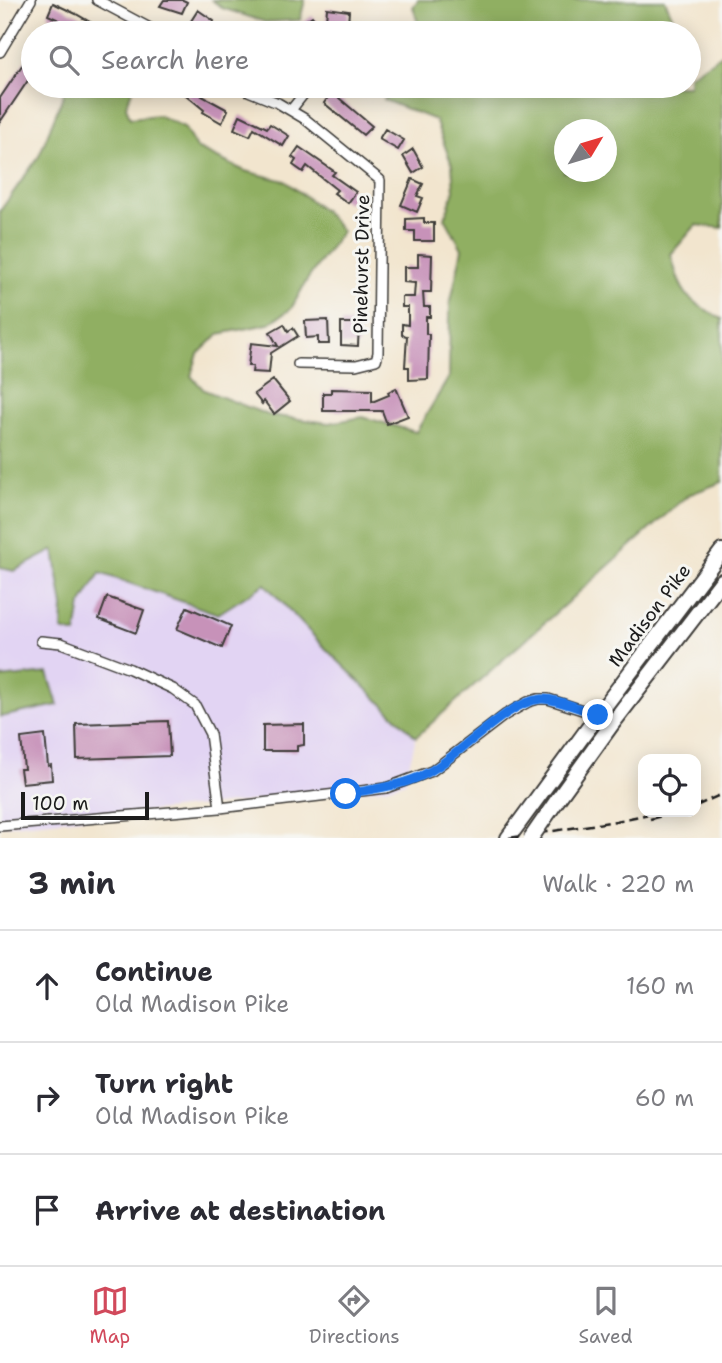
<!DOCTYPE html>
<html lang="en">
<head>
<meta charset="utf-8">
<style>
  body { margin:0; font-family:"Shantell Sans",sans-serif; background:#f2f2f3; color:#2b2b33 }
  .controls { position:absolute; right:21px; bottom:21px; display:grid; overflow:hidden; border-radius:14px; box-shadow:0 4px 18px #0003 }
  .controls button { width:63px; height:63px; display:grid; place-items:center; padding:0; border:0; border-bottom:2px solid #e1e1e2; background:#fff; color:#2b2b33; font:35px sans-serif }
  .compass { position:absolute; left:554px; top:119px; width:63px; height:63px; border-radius:50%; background:#fff; box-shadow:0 4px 18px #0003; rotate:52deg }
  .scale { position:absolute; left:21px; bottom:18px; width:128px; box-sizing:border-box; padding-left:7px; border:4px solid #1c1c1c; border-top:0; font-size:19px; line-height:24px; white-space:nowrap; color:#1c1c1c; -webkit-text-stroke:5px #f6f6f2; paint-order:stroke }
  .stop { position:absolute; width:21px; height:21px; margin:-16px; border:5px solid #1a73e8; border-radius:50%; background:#fff }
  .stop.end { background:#1a73e8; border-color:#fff; box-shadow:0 2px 7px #0008 }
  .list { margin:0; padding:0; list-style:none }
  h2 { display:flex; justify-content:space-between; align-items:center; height:91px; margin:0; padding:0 28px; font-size:30px }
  h2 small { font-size:23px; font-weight:400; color:#7c7c81 }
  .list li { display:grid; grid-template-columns:46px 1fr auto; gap:21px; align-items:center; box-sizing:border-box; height:112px; padding:0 28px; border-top:2px solid #e1e1e2 }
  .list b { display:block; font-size:26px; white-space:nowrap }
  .list p { margin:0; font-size:23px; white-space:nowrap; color:#7c7c81 }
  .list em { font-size:23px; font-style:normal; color:#7c7c81 }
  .icon { flex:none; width:38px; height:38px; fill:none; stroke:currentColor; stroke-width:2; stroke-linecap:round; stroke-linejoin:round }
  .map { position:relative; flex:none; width:722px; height:838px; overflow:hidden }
  .search { position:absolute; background:#fff; box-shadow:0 4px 18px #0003; left:21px; right:21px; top:21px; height:77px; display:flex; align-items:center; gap:18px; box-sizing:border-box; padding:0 24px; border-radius:38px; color:#7c7c81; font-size:26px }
  .sheet { height:427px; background:#fff }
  nav { display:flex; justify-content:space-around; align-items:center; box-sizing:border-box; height:98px; border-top:2px solid #e1e1e2; background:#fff; font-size:19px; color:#7c7c81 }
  nav a { display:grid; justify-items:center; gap:4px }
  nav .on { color:#d1495b }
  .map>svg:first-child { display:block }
  .built { fill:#e2d4f3 }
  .forest { fill:#90af62; stroke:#56663f; stroke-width:2; fill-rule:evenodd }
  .building { fill:#c792b9 }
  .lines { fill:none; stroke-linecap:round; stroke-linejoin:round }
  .minor-casing { stroke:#3c3a37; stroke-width:12 }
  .primary-casing { stroke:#3c3a37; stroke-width:18 }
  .minor { stroke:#fff; stroke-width:9 }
  .primary { stroke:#fff; stroke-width:14 }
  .rail { stroke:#1c1c1c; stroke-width:2.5; stroke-dasharray:10 5; stroke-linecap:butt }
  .primary-bridge-casing { stroke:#3c3a37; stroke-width:18; stroke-linecap:butt }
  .primary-bridge { stroke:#fff; stroke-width:14 }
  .route { stroke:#1a73e8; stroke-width:9 }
  .labels { text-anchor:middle; stroke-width:6; stroke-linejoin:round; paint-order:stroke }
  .street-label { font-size:19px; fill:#1c1c1c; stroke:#f6f6f2 }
</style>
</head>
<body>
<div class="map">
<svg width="722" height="838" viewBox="0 0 722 838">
  <rect width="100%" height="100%" fill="#f6f6f2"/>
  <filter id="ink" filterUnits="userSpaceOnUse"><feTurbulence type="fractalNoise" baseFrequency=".0143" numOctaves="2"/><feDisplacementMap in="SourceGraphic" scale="14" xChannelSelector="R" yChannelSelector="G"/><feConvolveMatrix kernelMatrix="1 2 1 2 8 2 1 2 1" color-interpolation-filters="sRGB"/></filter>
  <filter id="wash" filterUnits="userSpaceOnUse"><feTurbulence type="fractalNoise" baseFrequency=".00686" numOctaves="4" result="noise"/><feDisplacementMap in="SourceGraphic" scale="28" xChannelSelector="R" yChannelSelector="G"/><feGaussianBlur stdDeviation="1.57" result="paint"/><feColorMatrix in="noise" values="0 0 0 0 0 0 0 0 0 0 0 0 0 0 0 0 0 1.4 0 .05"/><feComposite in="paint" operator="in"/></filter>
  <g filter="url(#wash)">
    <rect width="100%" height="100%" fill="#f2e5ce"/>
    <path class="built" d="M 54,550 L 63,607 L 62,631 L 75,634 L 81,605 L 100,573 L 218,614 L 265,584 L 322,645 L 416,737 L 405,782 L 386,788 L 0,826 L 0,717 L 58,705 L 47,673 L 0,678 L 0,568 L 14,571 Z"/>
    <path class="forest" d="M 212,0 L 305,0 L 300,20 L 265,22 L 222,8 Z
      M 418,0 L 665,0 L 679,32 L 421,33 L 413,7 Z
      M 722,54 L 722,228 L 696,225 L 671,254 C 681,294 685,299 722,319 L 722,482 L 688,495 L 416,737 L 322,645 L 265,584 L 218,614 L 100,573 L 81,605 L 76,634 L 62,630 L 63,607 L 54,550 L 14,571 L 0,568 L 0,211 L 39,156 L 67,86 L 134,86 L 126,106 L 130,118 L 158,115 L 184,127 L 196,148 L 245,171 L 285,181 L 325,212 L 342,231 L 307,280 L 291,309 L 268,324 L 219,334 L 198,354 L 191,376 L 204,390 L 268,415 L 329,423 L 363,417 L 416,432 L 449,377 L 450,305 L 462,249 L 445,218 L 454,190 L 452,165 L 435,120 L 384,100 L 390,86 L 689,86 L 689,76 ZM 564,130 L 606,130 L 606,172 L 564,172 Z
      M 48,673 L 58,705 L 0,717 L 0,678 Z"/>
    <g id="blocks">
      <path class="building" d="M 164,0 L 183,0 L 187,2 L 182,13 L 160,6 Z
        M 53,3 L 76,14 L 109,33 L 80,33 L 73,29 L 74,27 L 48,15 Z
        M 327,8 L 349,11 L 348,24 L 326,21 Z
        M 198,10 L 214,21 L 213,23 L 227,33 L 209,33 L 191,21 Z
        M 312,16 L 320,26 L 311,33 L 299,33 L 295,28 Z
        M 33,49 L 33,73 L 0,122 L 0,98 Z
        M 183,86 L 196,86 L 205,93 L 202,96 L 228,110 L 222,123 L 203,112 L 204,110 L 180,90 Z
        M 332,92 L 372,126 L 363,135 L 324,103 Z
        M 240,115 L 267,128 L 270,124 L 289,136 L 283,146 L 254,128 L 250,136 L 234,129 Z
        M 385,129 L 404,140 L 398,150 L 379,139 Z
        M 299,147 L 335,172 L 332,175 L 356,192 L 348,203 L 334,193 L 337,190 L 307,166 L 303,172 L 293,165 L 296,160 L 292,157 Z
        M 413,149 L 423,167 L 413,173 L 403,156 Z
        M 412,179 L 423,184 L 417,196 L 423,198 L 417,212 L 401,205 Z
        M 424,218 L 424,223 L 434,223 L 434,241 L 415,241 L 415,231 L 406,231 L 406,219 Z
        M 418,254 L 432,255 L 431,292 L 423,292 L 424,307 L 430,307 L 430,317 L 426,317 L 426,334 L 429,334 L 428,379 L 409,380 L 409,367 L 405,367 L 407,336 L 402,335 L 402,324 L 408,325 L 408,307 L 402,307 L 402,297 L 414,297 L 415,283 L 404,282 L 404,267 L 418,267 Z
        M 328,320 L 329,344 L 318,344 L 318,337 L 306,338 L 305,321 Z
        M 341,323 L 359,323 L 358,346 L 341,345 Z
        M 284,324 L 288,331 L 293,328 L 298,336 L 271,353 L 269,373 L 252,372 L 253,366 L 248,366 L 251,343 L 278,346 L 270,332 Z
        M 273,380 L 290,401 L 274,414 L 264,401 L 262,404 L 254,394 Z
        M 396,388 L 408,416 L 387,424 L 382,411 L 323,411 L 323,393 L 331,393 L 331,389 L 372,390 L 372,402 L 389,395 L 388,392 Z
        M 107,597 L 144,610 L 136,633 L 99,619 Z
        M 187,607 L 231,626 L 222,648 L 177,629 Z
        M 168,721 L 170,756 L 77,759 L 76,724 Z
        M 304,724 L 304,745 L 297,746 L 297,751 L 263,751 L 263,725 Z
        M 45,735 L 48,766 L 51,765 L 52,780 L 22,783 L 20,769 L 24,769 L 21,738 Z"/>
    </g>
  </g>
  <g filter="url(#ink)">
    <use href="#blocks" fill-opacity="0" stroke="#3c3a37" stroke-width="2"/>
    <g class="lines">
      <g class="minor-casing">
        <path id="minor" d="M 97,0 L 159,33
          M 0,52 L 31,0
          M 236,86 L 278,103 L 305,119 L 380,180 L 378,353 L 376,360 L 356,365 L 298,364
          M 291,110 L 310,86
          M 41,641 L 61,643 L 130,669 L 173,689 L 195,705 L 210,734 L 220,808
          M 0,826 L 220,808 L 386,788 L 432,771 L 505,715 L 528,702 L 538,699 L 548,699 L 598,715 L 612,724"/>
      </g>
      <g class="primary-casing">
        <path id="primary" d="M 558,799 L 612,724 L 722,581
          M 508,838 L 598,715 L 722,551"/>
      </g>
      <use href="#minor" class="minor"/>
      <use href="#primary" class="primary"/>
      <path class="rail" d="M 696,806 L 722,794
        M 650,819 L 678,812
        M 509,838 L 616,821 L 658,812"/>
      <g class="primary-bridge-casing">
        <path id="primary-bridge" d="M 531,838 L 558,799"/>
      </g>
      <use href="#primary-bridge" class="primary-bridge"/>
    </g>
  </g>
  <g class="lines" filter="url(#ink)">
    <path class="route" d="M 346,794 C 374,789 404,786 429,772 C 462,754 506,702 541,699 C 556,698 582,710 598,715"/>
  </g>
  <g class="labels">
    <g class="street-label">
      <text transform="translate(361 264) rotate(-89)" y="7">Pinehurst Drive</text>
      <text transform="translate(649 615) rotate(-53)" y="7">Madison Pike</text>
    </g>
  </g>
</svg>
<div class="controls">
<button><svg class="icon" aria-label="locate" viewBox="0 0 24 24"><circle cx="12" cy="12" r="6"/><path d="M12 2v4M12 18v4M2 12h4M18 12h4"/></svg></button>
</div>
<svg class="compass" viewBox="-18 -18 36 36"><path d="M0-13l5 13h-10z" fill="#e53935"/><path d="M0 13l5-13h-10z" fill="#7c7c81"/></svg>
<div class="scale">100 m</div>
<div class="stop" style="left:346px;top:794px"></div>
<div class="stop end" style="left:598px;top:715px"></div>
<div class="search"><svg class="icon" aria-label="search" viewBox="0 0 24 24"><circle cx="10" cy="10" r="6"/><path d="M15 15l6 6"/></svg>Search here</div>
</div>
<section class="sheet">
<h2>3 min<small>Walk · 220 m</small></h2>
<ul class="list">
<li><svg class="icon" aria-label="ahead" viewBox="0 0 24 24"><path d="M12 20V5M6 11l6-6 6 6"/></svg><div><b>Continue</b><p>Old Madison Pike</p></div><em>160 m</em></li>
<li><svg class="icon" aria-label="right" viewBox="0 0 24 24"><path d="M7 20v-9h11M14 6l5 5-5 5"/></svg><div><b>Turn right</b><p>Old Madison Pike</p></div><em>60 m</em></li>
<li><svg class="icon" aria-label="arrive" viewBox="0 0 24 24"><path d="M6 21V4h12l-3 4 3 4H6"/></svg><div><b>Arrive at destination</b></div></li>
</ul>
</section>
<nav>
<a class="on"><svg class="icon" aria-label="map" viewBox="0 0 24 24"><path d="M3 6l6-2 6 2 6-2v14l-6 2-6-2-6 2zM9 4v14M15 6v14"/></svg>Map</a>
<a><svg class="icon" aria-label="directions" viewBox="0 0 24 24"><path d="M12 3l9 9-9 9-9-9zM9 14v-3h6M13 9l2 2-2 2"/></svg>Directions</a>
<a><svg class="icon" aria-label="saved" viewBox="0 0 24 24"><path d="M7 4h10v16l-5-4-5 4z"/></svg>Saved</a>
</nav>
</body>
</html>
